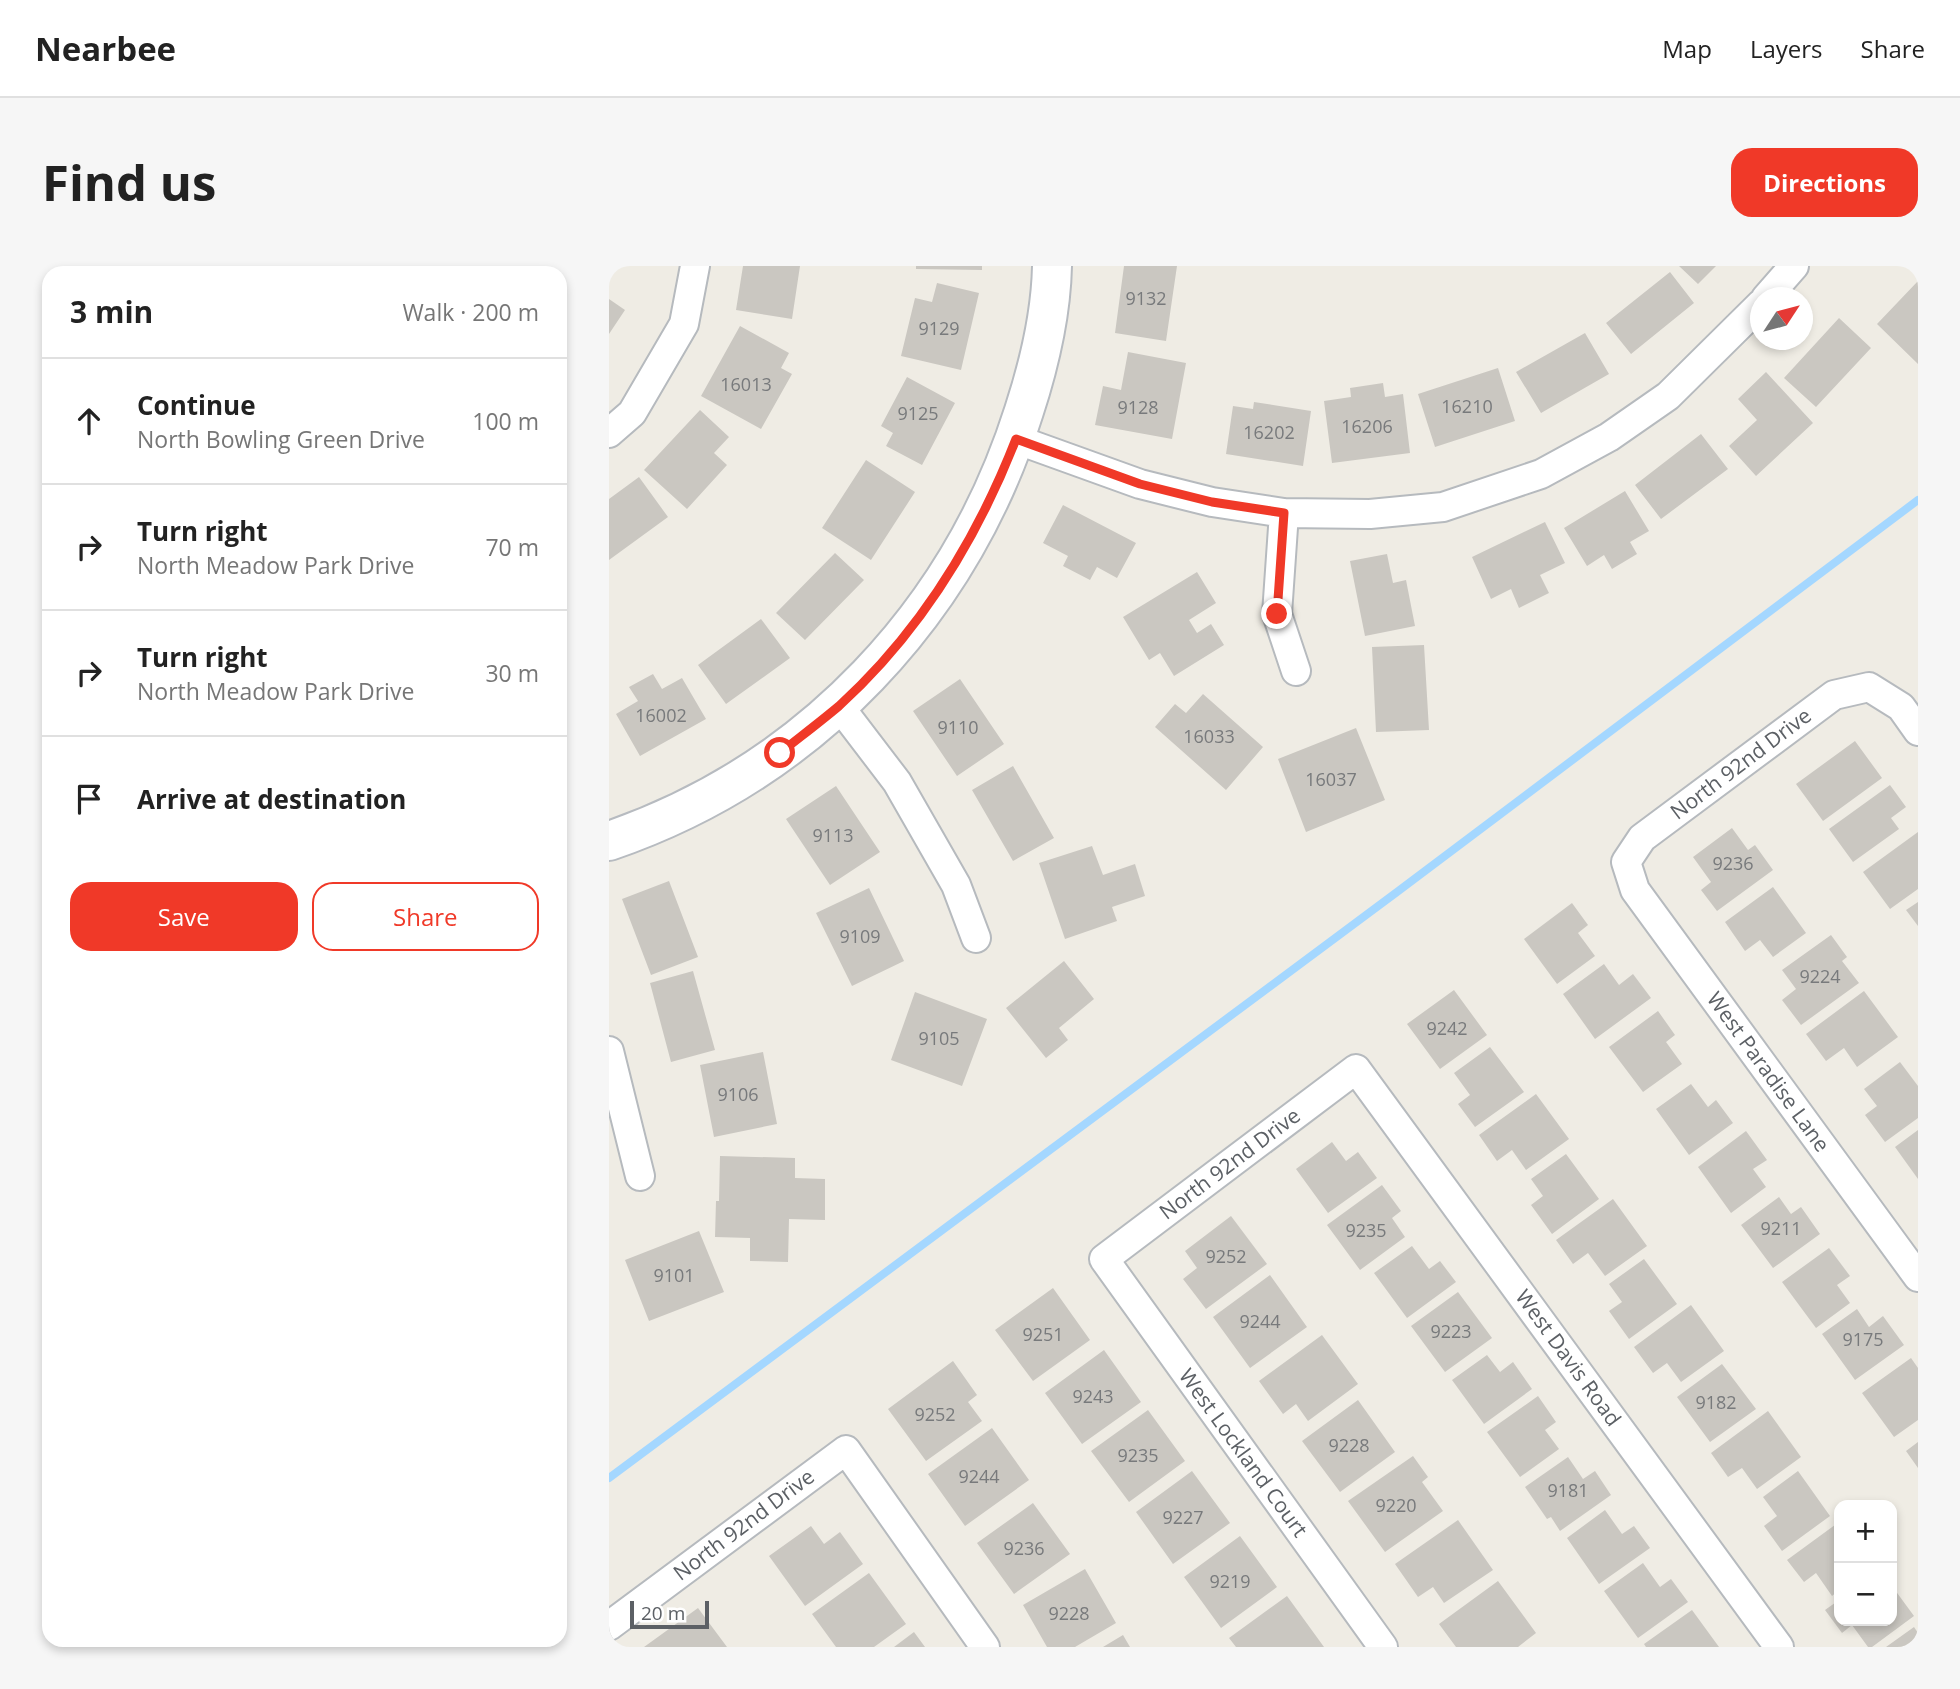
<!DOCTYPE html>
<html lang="en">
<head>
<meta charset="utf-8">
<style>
  body { margin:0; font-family:"Open Sans",sans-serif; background:#f6f6f6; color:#222 }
  .controls { position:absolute; right:21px; bottom:21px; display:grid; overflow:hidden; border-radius:14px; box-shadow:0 4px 10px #0003 }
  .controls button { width:63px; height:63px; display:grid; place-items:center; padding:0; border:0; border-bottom:2px solid #e0e0e0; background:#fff; color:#222; font:35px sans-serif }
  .compass { position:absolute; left:1141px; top:21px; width:63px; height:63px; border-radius:50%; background:#fff; box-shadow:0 4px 10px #0003; rotate:54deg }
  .scale { position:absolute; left:21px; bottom:18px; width:79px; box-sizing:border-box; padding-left:7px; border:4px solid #5c6065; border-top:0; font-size:19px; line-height:24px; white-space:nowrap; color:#5c6065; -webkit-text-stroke:5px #fff; paint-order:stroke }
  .stop { position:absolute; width:21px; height:21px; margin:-16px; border:5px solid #f03928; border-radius:50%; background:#fff }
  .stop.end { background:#f03928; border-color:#fff; box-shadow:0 2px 7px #0008 }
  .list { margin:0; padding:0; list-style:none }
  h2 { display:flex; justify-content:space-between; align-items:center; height:91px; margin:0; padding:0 28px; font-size:30px }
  h2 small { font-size:23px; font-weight:400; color:#767676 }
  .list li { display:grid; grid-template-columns:46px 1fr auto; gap:21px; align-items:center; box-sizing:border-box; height:126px; padding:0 28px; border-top:2px solid #e0e0e0 }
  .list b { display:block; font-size:26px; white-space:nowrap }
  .list p { margin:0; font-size:23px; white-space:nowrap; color:#767676 }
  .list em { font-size:23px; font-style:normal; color:#767676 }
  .actions { display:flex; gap:14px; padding:21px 28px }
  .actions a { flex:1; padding:16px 0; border:2px solid #f03928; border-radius:21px; text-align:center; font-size:24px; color:#f03928 }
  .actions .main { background:#f03928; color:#fff }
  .icon { flex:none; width:38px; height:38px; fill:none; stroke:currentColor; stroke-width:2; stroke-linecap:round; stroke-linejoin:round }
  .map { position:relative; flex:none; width:1309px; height:1381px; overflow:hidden; border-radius:21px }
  header { display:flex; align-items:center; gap:42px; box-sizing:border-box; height:98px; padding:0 35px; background:#fff; border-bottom:2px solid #e0e0e0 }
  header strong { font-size:33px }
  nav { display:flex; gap:38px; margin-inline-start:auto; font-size:24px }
  .intro { display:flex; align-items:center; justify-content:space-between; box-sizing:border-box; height:168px; padding:0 42px }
  h1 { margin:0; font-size:49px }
  .button { padding:18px 32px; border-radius:21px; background:#f03928; color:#fff; font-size:24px; font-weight:700 }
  main { display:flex; gap:42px; padding:0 42px }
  aside { flex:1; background:#fff; border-radius:21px; box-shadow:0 4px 10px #0003 }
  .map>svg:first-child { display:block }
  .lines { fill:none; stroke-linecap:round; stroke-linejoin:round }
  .stream { stroke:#a4d7ff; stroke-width:8 }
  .building { fill:#cac7c1 }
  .street-casing { stroke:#b6babe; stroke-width:32 }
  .secondary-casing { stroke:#b7bbc0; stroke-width:42 }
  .street { stroke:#fff; stroke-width:28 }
  .secondary { stroke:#fff; stroke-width:38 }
  .route { stroke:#f03928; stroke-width:9 }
  .labels { text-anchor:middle; stroke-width:5; stroke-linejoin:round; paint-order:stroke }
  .number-label { font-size:18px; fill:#787a7c }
  .street-label { font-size:21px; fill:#5c6065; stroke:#fff }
</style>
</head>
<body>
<header>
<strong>Nearbee</strong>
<nav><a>Map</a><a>Layers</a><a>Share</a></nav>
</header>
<div class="intro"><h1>Find us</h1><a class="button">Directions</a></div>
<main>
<aside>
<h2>3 min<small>Walk · 200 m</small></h2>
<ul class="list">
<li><svg class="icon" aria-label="ahead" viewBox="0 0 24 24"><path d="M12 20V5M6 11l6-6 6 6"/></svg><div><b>Continue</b><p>North Bowling Green Drive</p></div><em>100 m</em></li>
<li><svg class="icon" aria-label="right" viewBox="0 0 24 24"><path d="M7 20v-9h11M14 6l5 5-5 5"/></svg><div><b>Turn right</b><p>North Meadow Park Drive</p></div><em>70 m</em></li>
<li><svg class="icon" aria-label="right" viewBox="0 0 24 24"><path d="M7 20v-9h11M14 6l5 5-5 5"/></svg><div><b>Turn right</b><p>North Meadow Park Drive</p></div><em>30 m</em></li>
<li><svg class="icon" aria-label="arrive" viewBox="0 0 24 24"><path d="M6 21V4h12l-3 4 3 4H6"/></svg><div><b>Arrive at destination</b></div></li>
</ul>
<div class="actions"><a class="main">Save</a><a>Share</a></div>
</aside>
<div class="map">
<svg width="1309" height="1381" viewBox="0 0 1309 1381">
  <rect width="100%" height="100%" fill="#efece4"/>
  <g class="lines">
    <path class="stream" d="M 0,1212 L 788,626 L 1309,234"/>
  </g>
  <path class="building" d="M 134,0 L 191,0 L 183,53 L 127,44 Z
    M 307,0 L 373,0 L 373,4 L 307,3 Z
    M 515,0 L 568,0 L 557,75 L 506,67 Z
    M 1070,0 L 1107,0 L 1089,18 Z
    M 1061,6 L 1085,37 L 1022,88 L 997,57 Z
    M 1309,15 L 1309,98 L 1268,58 Z
    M 328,17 L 370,27 L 352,104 L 292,90 L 306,32 L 323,36 Z
    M 0,33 L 16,44 L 0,68 Z
    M 1230,52 L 1262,82 L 1207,141 L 1175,112 Z
    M 131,60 L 180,87 L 172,102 L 183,108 L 152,163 L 92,130 Z
    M 976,67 L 1000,108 L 932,147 L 907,106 Z
    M 519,86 L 577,97 L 563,173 L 486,159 L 494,120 L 512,124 Z
    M 889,102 L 906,155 L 826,181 L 809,128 Z
    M 1157,106 L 1204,157 L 1147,210 L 1120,180 L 1148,154 L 1129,133 Z
    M 298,111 L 346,137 L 313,199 L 277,180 L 284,167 L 272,160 Z
    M 774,117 L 776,131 L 794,128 L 801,187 L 723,197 L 715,135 L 742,131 L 741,122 Z
    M 645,136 L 702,145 L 694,200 L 617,188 L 624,140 L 644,143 Z
    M 91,144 L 120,171 L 105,187 L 118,199 L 78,243 L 35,204 Z
    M 1092,168 L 1119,203 L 1052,253 L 1026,219 Z
    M 257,194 L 306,226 L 262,294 L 213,262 Z
    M 30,211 L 59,251 L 0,294 L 0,233 Z
    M 1016,225 L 1040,265 L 1021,276 L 1028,288 L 1003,303 L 995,289 L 978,300 L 955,262 Z
    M 454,239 L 527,277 L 508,312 L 488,301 L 481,314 L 454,300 L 459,290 L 434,277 Z
    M 936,256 L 956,297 L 931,309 L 940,327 L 910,342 L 902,323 L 882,333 L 863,291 Z
    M 226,287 L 255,314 L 196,374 L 167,347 Z
    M 778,288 L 784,317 L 797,314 L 806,360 L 756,370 L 741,295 Z
    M 588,306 L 607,337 L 580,354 L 588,367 L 602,358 L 615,379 L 565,410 L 551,387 L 540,394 L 514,351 Z
    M 152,353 L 181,392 L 117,438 L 89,399 Z
    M 815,379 L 820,464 L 767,466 L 763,381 Z
    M 44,408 L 53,423 L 73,412 L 97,453 L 31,490 L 7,448 L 29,435 L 20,421 Z
    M 351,413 L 395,478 L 348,510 L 304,445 Z
    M 594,428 L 654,481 L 617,524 L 546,461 L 566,438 L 577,447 Z
    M 747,462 L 776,534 L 697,566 L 669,493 Z
    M 1246,475 L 1273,512 L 1214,555 L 1187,518 Z
    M 404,500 L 445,572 L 404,595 L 363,524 Z
    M 1281,519 L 1297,541 L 1282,552 L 1290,563 L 1244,596 L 1220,563 Z
    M 227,520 L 271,586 L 221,619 L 177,553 Z
    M 1123,562 L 1139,584 L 1146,579 L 1164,604 L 1108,645 L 1092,624 L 1102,616 L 1084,591 Z
    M 1309,566 L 1309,623 L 1281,643 L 1254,606 Z
    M 483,580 L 494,609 L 526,598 L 536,630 L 503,641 L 508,655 L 456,673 L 430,597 Z
    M 60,615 L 89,691 L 42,709 L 13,633 Z
    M 1164,621 L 1197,667 L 1164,691 L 1151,674 L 1136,685 L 1116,656 Z
    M 260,622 L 295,695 L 243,720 L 207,647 Z
    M 1309,636 L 1309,660 L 1297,644 Z
    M 963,637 L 979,659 L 969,667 L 986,690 L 948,718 L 915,673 Z
    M 1222,669 L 1238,691 L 1233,695 L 1250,717 L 1192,759 L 1173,734 L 1187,723 L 1173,704 Z
    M 455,695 L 485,733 L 450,762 L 459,774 L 437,792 L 397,742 Z
    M 995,698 L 1010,719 L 1024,708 L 1042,732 L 986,773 L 954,728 Z
    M 84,705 L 106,784 L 62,796 L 41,717 Z
    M 845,724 L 878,769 L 831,803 L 798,758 Z
    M 1255,725 L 1289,771 L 1248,801 L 1235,782 L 1217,795 L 1197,768 Z
    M 306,726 L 378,753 L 353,820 L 282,794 Z
    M 1049,745 L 1066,769 L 1057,776 L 1073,798 L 1034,826 L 1000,781 Z
    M 881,781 L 915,826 L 866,861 L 849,838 L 861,829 L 845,807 Z
    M 154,786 L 168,858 L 105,871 L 91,799 Z
    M 1291,796 L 1309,820 L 1309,852 L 1276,876 L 1256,849 L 1268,840 L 1255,823 Z
    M 1082,818 L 1099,841 L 1107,834 L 1124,857 L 1080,889 L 1047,843 Z
    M 927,828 L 960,873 L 917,904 L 903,884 L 888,895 L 870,869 Z
    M 1309,864 L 1309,913 L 1286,881 Z
    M 1137,865 L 1158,894 L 1144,903 L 1157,921 L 1122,947 L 1089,901 Z
    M 723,876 L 737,895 L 749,886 L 768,912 L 719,947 L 687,903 Z
    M 957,888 L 990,933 L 943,968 L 922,939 L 934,930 L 922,913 Z
    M 111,890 L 186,892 L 186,912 L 216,913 L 216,954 L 180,953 L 179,996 L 141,995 L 141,972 L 106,971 L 107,935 L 110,935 Z
    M 773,919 L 792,945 L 783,952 L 796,971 L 751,1004 L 718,959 Z
    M 1170,931 L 1182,948 L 1192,941 L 1211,968 L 1164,1002 L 1132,959 Z
    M 1004,933 L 1038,980 L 996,1010 L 979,987 L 964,998 L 947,974 Z
    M 622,950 L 658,998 L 597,1043 L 574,1013 L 588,1002 L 576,985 Z
    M 90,965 L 115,1026 L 40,1055 L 16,994 Z
    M 803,980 L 820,1003 L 831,995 L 847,1016 L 798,1052 L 765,1007 Z
    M 1220,982 L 1241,1010 L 1228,1019 L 1241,1037 L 1207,1062 L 1173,1016 Z
    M 1035,993 L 1068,1038 L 1020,1073 L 1000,1045 L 1013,1036 L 1000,1018 Z
    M 661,1009 L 698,1061 L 641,1102 L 604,1051 Z
    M 444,1022 L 481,1074 L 424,1115 L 386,1064 Z
    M 849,1026 L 883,1072 L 836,1106 L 802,1060 Z
    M 1082,1039 L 1115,1085 L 1072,1116 L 1058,1097 L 1044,1107 L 1025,1081 Z
    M 1248,1043 L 1260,1061 L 1274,1050 L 1295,1079 L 1246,1114 L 1213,1068 Z
    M 713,1069 L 749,1118 L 699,1155 L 687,1138 L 674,1148 L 650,1115 Z
    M 495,1084 L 532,1136 L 473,1178 L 436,1127 Z
    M 878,1089 L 891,1106 L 904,1096 L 923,1123 L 875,1158 L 843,1114 Z
    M 1302,1092 L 1309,1102 L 1309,1154 L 1285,1171 L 1253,1127 Z
    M 344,1095 L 368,1129 L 359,1136 L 373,1155 L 317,1195 L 279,1143 Z
    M 1113,1098 L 1147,1143 L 1101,1176 L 1068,1131 Z
    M 929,1130 L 947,1156 L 936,1164 L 950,1183 L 911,1211 L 878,1166 Z
    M 749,1134 L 786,1186 L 731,1226 L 693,1175 Z
    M 539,1144 L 576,1195 L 520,1236 L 482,1185 Z
    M 1159,1145 L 1192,1191 L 1148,1223 L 1133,1202 L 1119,1211 L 1102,1187 Z
    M 383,1162 L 420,1214 L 356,1260 L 319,1208 Z
    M 1309,1176 L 1309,1202 L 1297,1185 Z
    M 804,1190 L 819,1211 L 813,1216 L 834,1245 L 776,1286 L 739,1235 Z
    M 959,1191 L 974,1213 L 986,1205 L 1002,1229 L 951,1265 L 942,1251 L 938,1253 L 916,1221 Z
    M 583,1205 L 621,1257 L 564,1298 L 527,1246 Z
    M 1189,1205 L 1221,1250 L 1173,1285 L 1155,1260 L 1168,1250 L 1154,1231 Z
    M 424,1237 L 461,1288 L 405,1328 L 368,1277 Z
    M 996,1244 L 1013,1268 L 1025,1260 L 1041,1282 L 990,1318 L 958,1272 Z
    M 849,1254 L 884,1304 L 835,1337 L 824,1321 L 809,1331 L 786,1298 Z
    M 1230,1256 L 1230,1324 L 1223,1330 L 1207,1307 L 1195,1316 L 1178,1294 Z
    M 202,1260 L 215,1278 L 231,1266 L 254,1298 L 196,1340 L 160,1290 Z
    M 631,1270 L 668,1321 L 612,1362 L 575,1311 Z
    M 1034,1297 L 1051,1321 L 1062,1313 L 1079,1336 L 1029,1372 L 995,1325 Z
    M 476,1303 L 507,1357 L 466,1381 L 438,1381 L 414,1339 Z
    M 260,1307 L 297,1358 L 265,1381 L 227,1381 L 203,1348 Z
    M 889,1315 L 927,1367 L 909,1381 L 847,1381 L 830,1358 Z
    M 1283,1320 L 1305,1350 L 1263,1381 L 1259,1381 L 1243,1359 L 1233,1367 L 1216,1344 L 1230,1334 L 1230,1355 L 1283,1355 Z
    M 678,1330 L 715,1381 L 627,1381 L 620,1372 Z
    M 89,1342 L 118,1381 L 35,1381 Z
    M 1083,1344 L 1110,1381 L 1037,1381 L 1035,1378 Z
    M 1305,1361 L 1309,1367 L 1309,1381 L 1277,1381 Z
    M 305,1366 L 316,1381 L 285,1381 Z
    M 514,1369 L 521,1381 L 494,1381 Z"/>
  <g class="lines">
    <g class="street-casing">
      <path id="street" d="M 1157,32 L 1185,0
        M 0,167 L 23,147 L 75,58 L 86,0
        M 406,173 L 531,218 L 603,236 L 675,247 L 761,248 L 834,241 L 932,208 L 1000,171 L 1059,130 L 1152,38
        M 675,247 L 668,348 L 687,405
        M 230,440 L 288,516 L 347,619 L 367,672
        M 1309,465 L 1292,441 L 1260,421 L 1225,429 L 1033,572 L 1017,596 L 1026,624 L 1309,1011
        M 0,785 L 31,910
        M 0,1360 L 237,1184 L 376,1381
        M 774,1381 L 495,993 L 747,803 L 1170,1381"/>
    </g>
    <g class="secondary-casing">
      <path id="secondary" d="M 0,575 C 201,506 351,347 415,145 C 430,99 442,49 443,0"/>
    </g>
    <use href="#street" class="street"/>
    <use href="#secondary" class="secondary"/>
  </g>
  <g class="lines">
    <path class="route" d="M 171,487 C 191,471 211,456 230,440 C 310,367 368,273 407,173 L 531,218 L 603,236 L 675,247 L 668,348"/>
  </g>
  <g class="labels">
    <g class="number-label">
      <text x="537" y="39">9132</text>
      <text x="330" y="69">9129</text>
      <text x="137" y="125">16013</text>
      <text x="858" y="147">16210</text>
      <text x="529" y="148">9128</text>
      <text x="309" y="154">9125</text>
      <text x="758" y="167">16206</text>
      <text x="660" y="173">16202</text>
      <text x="52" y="456">16002</text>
      <text x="349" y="468">9110</text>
      <text x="600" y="477">16033</text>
      <text x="722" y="520">16037</text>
      <text x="224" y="576">9113</text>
      <text x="1124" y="604">9236</text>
      <text x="251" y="677">9109</text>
      <text x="1211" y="717">9224</text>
      <text x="838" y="769">9242</text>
      <text x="330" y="779">9105</text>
      <text x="129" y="835">9106</text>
      <text x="1172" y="969">9211</text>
      <text x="757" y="971">9235</text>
      <text x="617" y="997">9252</text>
      <text x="65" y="1016">9101</text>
      <text x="651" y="1062">9244</text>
      <text x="842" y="1072">9223</text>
      <text x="434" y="1075">9251</text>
      <text x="1254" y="1080">9175</text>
      <text x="484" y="1137">9243</text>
      <text x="1107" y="1143">9182</text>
      <text x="326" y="1155">9252</text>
      <text x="740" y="1186">9228</text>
      <text x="529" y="1196">9235</text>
      <text x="370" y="1217">9244</text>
      <text x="959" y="1231">9181</text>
      <text x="787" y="1246">9220</text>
      <text x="574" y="1258">9227</text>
      <text x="415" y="1289">9236</text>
      <text x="621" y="1322">9219</text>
      <text x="460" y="1354">9228</text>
    </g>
    <g class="street-label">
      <text transform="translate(1132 498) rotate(-37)" y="7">North 92nd Drive</text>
      <text transform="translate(1159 806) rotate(54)" y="7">West Paradise Lane</text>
      <text transform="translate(621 898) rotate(-37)" y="7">North 92nd Drive</text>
      <text transform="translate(959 1092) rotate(54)" y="7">West Davis Road</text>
      <text transform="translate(634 1187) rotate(54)" y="7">West Lockland Court</text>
      <text transform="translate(135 1259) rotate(-37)" y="7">North 92nd Drive</text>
    </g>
  </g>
</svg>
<div class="controls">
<button>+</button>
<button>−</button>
</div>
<svg class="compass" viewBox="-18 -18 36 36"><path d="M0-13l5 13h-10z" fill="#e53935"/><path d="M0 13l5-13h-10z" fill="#767676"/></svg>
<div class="scale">20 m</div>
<div class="stop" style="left:171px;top:487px"></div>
<div class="stop end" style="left:668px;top:348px"></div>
</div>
</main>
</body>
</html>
